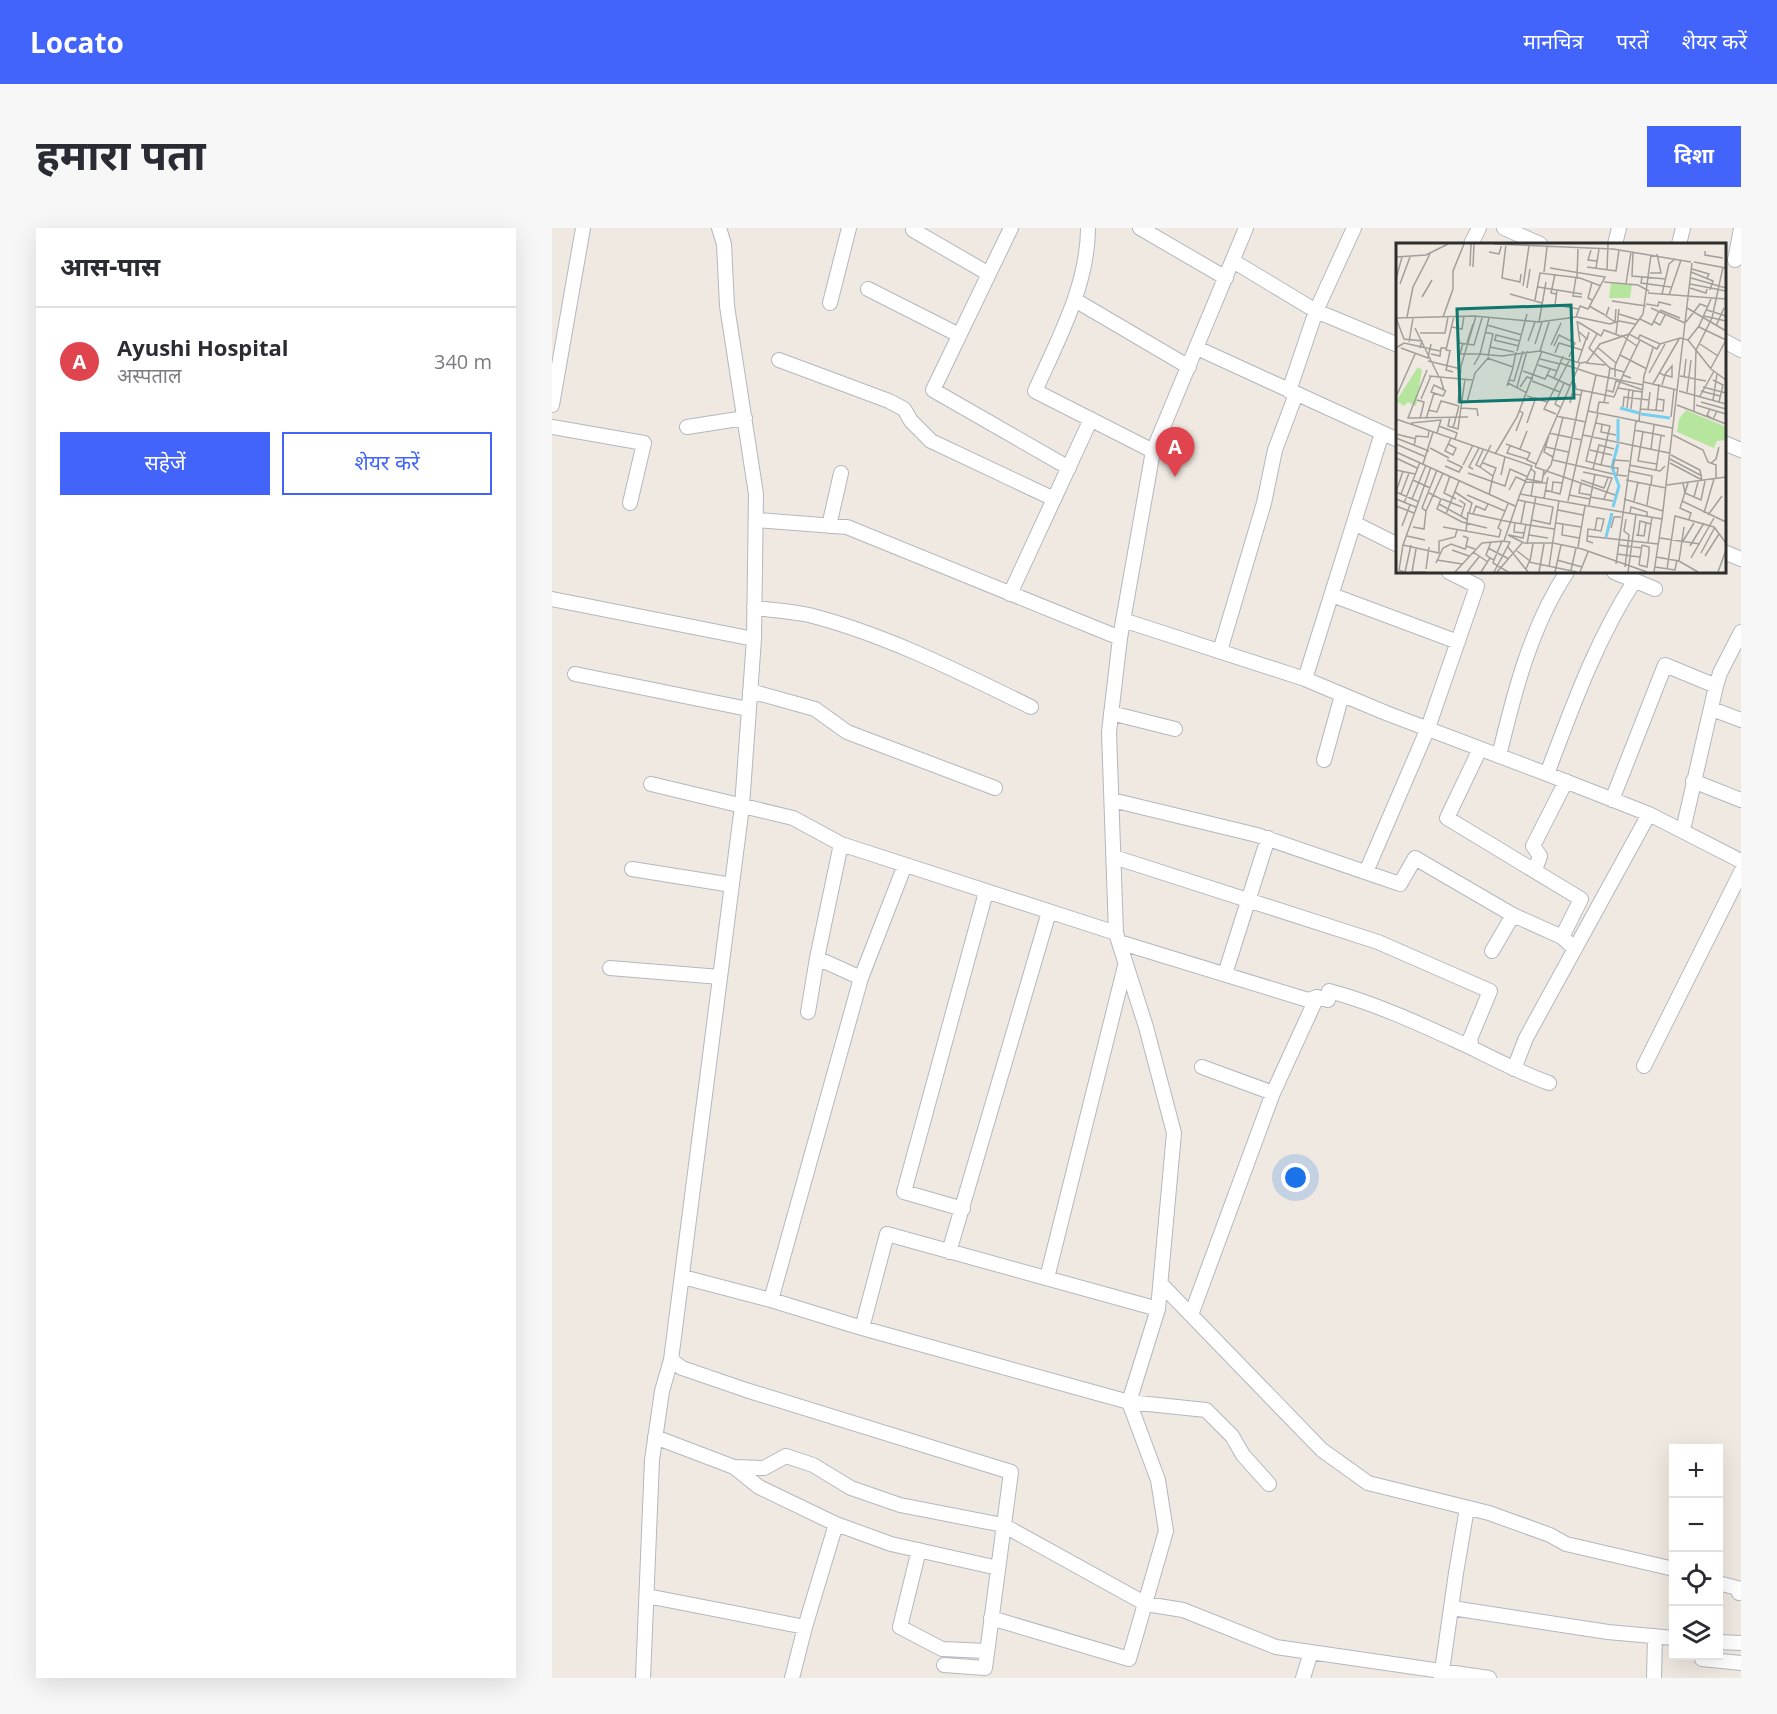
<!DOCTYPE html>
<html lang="hi">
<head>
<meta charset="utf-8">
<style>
  body { margin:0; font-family:"Open Sans","Noto Sans Devanagari",sans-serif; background:#f7f7f7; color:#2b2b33 }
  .controls { position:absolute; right:18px; bottom:18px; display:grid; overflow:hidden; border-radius:0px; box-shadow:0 6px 24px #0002 }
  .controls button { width:54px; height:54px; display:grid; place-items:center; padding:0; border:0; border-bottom:2px solid #e1e1e2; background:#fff; color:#2b2b33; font:30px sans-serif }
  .you { position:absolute; left:744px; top:950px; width:21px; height:21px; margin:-15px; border:4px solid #fff; border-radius:50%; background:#1a73e8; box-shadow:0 0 0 9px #1a73e833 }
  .badge { display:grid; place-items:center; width:39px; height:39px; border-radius:50%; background:#4264fb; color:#fff; font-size:20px; font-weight:700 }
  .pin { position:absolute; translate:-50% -50px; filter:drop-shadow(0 2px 3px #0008) }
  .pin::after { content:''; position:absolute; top:32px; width:21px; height:18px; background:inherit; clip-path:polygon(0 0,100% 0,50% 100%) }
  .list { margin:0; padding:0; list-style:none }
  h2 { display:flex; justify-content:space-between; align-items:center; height:78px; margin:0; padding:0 24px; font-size:26px }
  h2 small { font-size:20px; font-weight:400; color:#7c7c81 }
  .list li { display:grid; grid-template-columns:39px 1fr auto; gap:18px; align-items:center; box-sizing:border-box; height:108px; padding:0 24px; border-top:2px solid #e1e1e2 }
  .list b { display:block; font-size:22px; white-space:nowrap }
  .list p { margin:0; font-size:20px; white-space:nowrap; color:#7c7c81 }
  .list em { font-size:20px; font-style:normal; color:#7c7c81 }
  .actions { display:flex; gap:12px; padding:18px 24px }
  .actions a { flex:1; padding:14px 0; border:2px solid #4264fb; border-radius:0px; text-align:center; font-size:21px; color:#4264fb }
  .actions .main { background:#4264fb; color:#fff }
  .icon { flex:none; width:33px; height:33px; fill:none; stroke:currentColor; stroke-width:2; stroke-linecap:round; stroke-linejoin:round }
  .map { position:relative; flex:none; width:1189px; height:1450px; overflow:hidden; border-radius:0px }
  header { display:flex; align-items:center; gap:36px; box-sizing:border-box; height:84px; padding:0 30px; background:#4264fb; color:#fff }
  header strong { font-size:28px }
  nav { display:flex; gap:33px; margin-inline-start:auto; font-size:21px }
  .intro { display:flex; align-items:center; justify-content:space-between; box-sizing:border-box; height:144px; padding:0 36px }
  h1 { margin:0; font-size:42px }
  .button { padding:15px 27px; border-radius:0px; background:#4264fb; color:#fff; font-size:21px; font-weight:700 }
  main { display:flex; gap:36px; padding:0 36px }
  aside { flex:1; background:#fff; border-radius:0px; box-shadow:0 6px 24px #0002 }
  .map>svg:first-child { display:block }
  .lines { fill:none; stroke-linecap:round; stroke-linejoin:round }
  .minor-casing { stroke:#b4b7c1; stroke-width:16 }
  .minor { stroke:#fff; stroke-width:14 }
  .inset-river { fill:none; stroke:#75cff0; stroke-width:3 }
  .inset-road { fill:none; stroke:#a29e99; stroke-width:1.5 }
  .view { fill:#0f766e; fill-opacity:0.15; stroke:#0f766e; stroke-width:3 }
  .inset-edge { fill:none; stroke:#2e2e2e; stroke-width:3 }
</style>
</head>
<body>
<header>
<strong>Locato</strong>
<nav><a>मानचित्र</a><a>परतें</a><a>शेयर करें</a></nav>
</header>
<div class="intro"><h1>हमारा पता</h1><a class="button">दिशा</a></div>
<main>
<aside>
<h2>आस-पास<small></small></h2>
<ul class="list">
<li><span class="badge" style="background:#e0444e">A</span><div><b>Ayushi Hospital</b><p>अस्पताल</p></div><em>340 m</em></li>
</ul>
<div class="actions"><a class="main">सहेजें</a><a>शेयर करें</a></div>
</aside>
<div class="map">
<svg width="1189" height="1450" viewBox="0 0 1189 1450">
  <rect width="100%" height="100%" fill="#efe9e1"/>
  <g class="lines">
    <g class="minor-casing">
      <path id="minor" d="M 459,0 L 381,162 L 517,240
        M 536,0 C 536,57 506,112 483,163 L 601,223
        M 588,0 L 674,50
        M 952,0 L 988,16
        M 361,2 L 437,46
        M 919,16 L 927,0
        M 1063,16 L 1067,0
        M 1127,16 L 1131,0
        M 1183,32 L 1189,1
        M 681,33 L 764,83 L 846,117
        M 316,61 L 407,107
        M 523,72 L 637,139
        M 278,75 L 297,0
        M 1172,113 L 1189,122
        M 645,120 L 846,212
        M 227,132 L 337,173 L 352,181 L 359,193 L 379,213 L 502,271
        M 737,163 L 764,83 L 802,0
        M 0,177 L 31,0
        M 0,199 L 92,215 L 78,275
        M 135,199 L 193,190
        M 1172,215 L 1189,222
        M 205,292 L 295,299 L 568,410
        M 802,295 L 846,317
        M 277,298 L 289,245
        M 1172,324 L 1189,331
        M 1062,344 L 1103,361
        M 458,366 L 539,191
        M 780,367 L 906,414
        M 0,371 L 202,411
        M 202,380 C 220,382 239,383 257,387 C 335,407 407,444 479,479
        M 571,392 L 753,451 L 834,485 L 995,546 L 1097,586 L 1189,633
        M 668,423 L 712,275 L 723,222 L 744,166
        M 23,446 L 196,481
        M 753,451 L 830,205
        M 198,463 L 263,481 L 295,504 L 443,560
        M 1160,481 L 1189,492
        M 559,485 L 623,501
        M 928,521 L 895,590 L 1029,671 L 1010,709
        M 947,528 C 962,465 979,398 1015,344
        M 772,532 L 790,467
        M 995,546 C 1020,480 1044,412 1083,352
        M 1141,553 L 1189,572
        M 99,556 L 241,590 L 289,616 L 564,705
        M 560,572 L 705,607 L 848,656 L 863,630 L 961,687 L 1010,709 L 1023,721
        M 1060,572 L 1113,437 L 1164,458
        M 1131,602 L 1164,458 L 1168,445 L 1189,404
        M 562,629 L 826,714 L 938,763 L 918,811 L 920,820
        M 80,641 L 180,657
        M 983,642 L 988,628 L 981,618 L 1014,553
        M 814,644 L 876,500 L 925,358 L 897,344
        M 567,714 L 756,772 L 765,769 L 721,865 L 639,1087
        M 940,723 L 961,687
        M 265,730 L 309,750
        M 58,740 L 168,749
        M 673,746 L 716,610
        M 765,769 L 776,772 L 777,763 C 826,776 872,798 918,819 C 944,832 969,845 997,855
        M 256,784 L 265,730 L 289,616
        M 1092,838 L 1189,644
        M 650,839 L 721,865
        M 962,841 L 974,810 L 1097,586
        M 411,981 L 352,964 L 434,664
        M 397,1024 L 497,684
        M 131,1049 L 219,1072 L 310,1100 L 577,1174 L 606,1081 L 622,905 L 594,799 L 564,705 L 557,504 L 568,410 L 601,223 L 694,0
        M 495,1050 L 573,738
        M 609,1056 L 770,1222 L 816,1255 L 937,1285 L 998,1307 L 1014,1316 L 1122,1341
        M 219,1072 L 309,750 L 353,637
        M 310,1100 L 335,1006 L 606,1081
        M 119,1132 L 130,1140 L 194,1162 L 459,1244 L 433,1440 L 392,1437
        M 103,1209 L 182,1239 L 212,1240 L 234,1228 L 261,1237 L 299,1260 L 348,1277 L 451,1297 L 594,1376 L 631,1382 L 724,1419 L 937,1450
        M 182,1239 L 207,1259 L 284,1296 L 339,1316 L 446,1340
        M 367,1322 L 348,1399 L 390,1421 L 435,1423
        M 1166,1355 L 1189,1361 L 1187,1365
        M 95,1368 L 253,1399 L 240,1450
        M 900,1380 L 1056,1404 L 1122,1410
        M 439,1390 L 577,1431 L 614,1303 L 606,1252 L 577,1174 L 654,1182 L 680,1208 L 691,1227 L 717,1256
        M 253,1399 L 284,1296
        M 1166,1414 L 1189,1415
        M 1150,1431 L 1189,1435
        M 91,1450 L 100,1232 L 110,1163 L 119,1132 L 190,578 L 202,411 L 204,266 L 175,78 L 172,16 L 167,0
        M 751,1450 L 759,1424
        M 889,1450 L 904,1345 L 915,1280
        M 1102,1450 L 1103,1408"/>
    </g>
    <use href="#minor" class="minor"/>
  </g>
  <g transform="translate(844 15)">
    <rect width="330" height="330" fill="#efe9e1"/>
    <path d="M 215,40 L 236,42 L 234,55 L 213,55 ZM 22,124 L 26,127 L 20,163 L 12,159 L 8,163 L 0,158 ZM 290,167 L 330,184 L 329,197 L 321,198 L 318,205 L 281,189 L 283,176 Z" fill="#b6e59e"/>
    <path class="inset-river" d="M 224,165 L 243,170M 245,171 L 274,175M 222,198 L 222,176M 217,264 L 223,243 L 216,224 L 222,201M 210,294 L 216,270"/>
    <path class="inset-road" d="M 98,1 L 217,6 L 295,19M 110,1 L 106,35 L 124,39 L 125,31M 195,7 L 192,17 L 201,18M 309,8 L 309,12 L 327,15M 93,9 L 103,11 L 106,1M 237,10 L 236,33 L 270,36M 0,14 L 30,12 L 52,1M 298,19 L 330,25M 74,23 L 75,1M 77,24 L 78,1M 191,24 L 220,28 L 223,7M 200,25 L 203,6M 296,26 L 313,31 L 311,35M 211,27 L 212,1M 148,29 L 151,4M 295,29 L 317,38 L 314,47M 254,30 L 265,30 L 261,11M 159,31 L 155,50 L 160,51M 180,34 L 177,53 L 186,54M 246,34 L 245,40 L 275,44M 181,35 L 182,6M 295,35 L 330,45M 0,36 L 6,14M 196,39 L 192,55 L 196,57M 208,39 L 242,42 L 253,48M 4,41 L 14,14M 230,41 L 235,9M 294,41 L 330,48M 127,43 L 133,3M 142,44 L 186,51M 131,45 L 134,26M 294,45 L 310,50 L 311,46M 161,47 L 159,62 L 183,66M 252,50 L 330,56M 114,51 L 146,60M 266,51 L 273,21 L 279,16M 273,52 L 285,17M 26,54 L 36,37M 139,57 L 144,30 L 184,35 L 205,43M 216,58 L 250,63M 250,61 L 262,63 L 263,59 L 275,62M 193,63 L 209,72M 213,64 L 210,73 L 219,79 L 220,66M 255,65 L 289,80M 291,65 L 330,88M 264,67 L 284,75M 311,67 L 330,73M 223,71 L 242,77M 308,73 L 330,78M 11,74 L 17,44 L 34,11M 47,74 L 57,46 L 57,28 L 68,1M 181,74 L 214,81 L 223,78 L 239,81M 0,75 L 78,73 L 143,79 L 180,74 L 184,63 L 192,66 L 209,34 L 154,25M 0,75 L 8,96 L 26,98 L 24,105M 93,75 L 84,111 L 106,113 L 144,108 L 184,120 L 139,224M 244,76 L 256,82 L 263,68M 181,78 L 184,99M 257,78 L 264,82 L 269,72M 143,79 L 150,39M 182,79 L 205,93 L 208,87 L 224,93M 290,79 L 304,61 L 312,64M 91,82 L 126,92M 320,83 L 328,65M 56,84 L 66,86 L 68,73M 303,84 L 330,97M 19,85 L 43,134M 182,88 L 191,96 L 193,89M 89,89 L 97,91 L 92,113M 24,90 L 49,90 L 52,74M 201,91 L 193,105 L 214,125 L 228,129M 220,91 L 223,66M 225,92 L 241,103M 242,96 L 244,92 L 264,101 L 284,95 L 292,97 L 315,126 L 330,137M 63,97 L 63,100 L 78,102 L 86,75M 98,97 L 123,103M 99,97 L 100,92 L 124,98M 292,97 L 303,83 L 315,56M 132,98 L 139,79M 13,99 L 17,75M 67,100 L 64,111 L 84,111 L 78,122M 71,100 L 77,81M 139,101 L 146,79M 304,101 L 322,113M 155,102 L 165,80M 158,103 L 163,92 L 179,100 L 173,114M 94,104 L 118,109M 201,104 L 220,120M 0,105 L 8,100 L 44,108M 5,105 L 32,115 L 35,101M 54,108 L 50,127 L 57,129M 55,108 L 50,107 L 58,73M 121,108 L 131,71M 144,108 L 153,79M 159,110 L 163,100 L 186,107M 35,111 L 44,113 L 45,105 L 50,105M 224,112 L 251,126M 91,115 L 117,124 L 120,109M 144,116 L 164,121M 32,118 L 65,126M 182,119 L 190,96M 164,120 L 200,132 L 172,258M 184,120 L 191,119 L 204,101 L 233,91 L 247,71 L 255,12M 190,120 L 209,122M 142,122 L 161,128M 315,125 L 330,97M 31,127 L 12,175 L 72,174M 127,128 L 149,136 L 154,126M 263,129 L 267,132 L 269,132 L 276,134 L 276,123 L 270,130 L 269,132 L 266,142M 253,130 L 269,101M 151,132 L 175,143M 200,132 L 247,142M 33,133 L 76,137M 284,133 L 310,138M 44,134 L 48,147 L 38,142 L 35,149 L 47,153 L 50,147M 219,134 L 219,123 L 233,91 L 261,106 L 264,101M 288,134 L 290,116M 158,135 L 167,113M 235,135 L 227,132 L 244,97M 113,137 L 118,138 L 127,108M 317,137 L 327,142 L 323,159M 136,138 L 164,149M 224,139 L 247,147M 248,139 L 281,147M 112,140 L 131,150M 179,140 L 180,146 L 218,154 L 227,132M 257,141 L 283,96M 111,143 L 117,125M 121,144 L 131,108M 124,144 L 131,134 L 137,136M 307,144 L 330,150M 222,145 L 246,149M 210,147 L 217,149 L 220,138 L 224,139M 283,148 L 330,161M 305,148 L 324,153M 291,149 L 295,117M 131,153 L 151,159M 304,153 L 318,128M 0,154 L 19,111M 25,156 L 35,133M 21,157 L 28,159 L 24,176M 317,157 L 321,131M 71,159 L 79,130 L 93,114M 305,159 L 330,166M 62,160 L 65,123 L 80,73M 174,160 L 176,151 L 185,152M 208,160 L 214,125M 281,162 L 330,181M 300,162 L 330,171M 164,164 L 159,161 L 168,140M 227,164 L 228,154 L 253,157M 65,165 L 81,166 L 82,173M 231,165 L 233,146M 235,166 L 237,147M 245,166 L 267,168 L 268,157 L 261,156M 314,166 L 311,172 L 317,176 L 321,168M 32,167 L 41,169 L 45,158 L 63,163M 252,167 L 254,149M 260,167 L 263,141M 192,168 L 276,185M 298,169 L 300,107 L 316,75 L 327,24M 201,170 L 203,159 L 213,160M 202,170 L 190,218 L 205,222M 160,171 L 148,166 L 174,116M 160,173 L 190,179M 54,174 L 52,183 L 62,186 L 69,136M 275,174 L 278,146M 0,176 L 136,223 L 124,251 L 266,276 L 296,20M 30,176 L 38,150M 243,178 L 248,133 L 257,105M 15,180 L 45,177 L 41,190M 131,180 L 140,154M 200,180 L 214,183 L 205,222 L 215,224M 206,182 L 205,189 L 220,192M 43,183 L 61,190 L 59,196M 57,185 L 63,163M 238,187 L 269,193M 120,188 L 127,170 L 124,168M 247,189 L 242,218 L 261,221M 153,190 L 186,197M 0,191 L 20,196M 153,192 L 148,209 L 157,214M 187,192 L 273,210M 277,192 L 307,207 L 312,219 L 320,222 L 320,236M 0,195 L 33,208M 0,201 L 30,214M 52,201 L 60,205 L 57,212 L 49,208 L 55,195M 110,201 L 134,210 L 131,217 L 140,221M 18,203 L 20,193 L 32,194 L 33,188M 114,203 L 111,210 L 131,216M 150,204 L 172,209M 34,205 L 53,215M 124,206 L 131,188M 255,206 L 258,182M 87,207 L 80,222 L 84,224 L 95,202M 194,207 L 216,212M 0,209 L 119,263M 99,211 L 121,174 L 146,108M 275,212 L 304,227 L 306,238M 0,215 L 21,225M 274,216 L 306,233M 157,217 L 217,231M 274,220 L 306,237M 315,220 L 320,216 L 323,204M 27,221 L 37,189M 67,222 L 77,202M 233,222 L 264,228 L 269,223M 49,223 L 63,229 L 66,224 L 51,217M 84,224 L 97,233 L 100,225 L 87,220M 139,224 L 219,252M 77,226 L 73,224 L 83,205M 197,226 L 203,202 L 218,206M 0,227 L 19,231M 41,227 L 26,265 L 30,268 L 47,230M 260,227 L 265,193M 232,228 L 256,233 L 255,242M 187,229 L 216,235 L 208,256M 72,230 L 109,243 L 114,226 L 132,234M 105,232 L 109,214M 54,233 L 48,250 L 60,256M 147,233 L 155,222 L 167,174M 231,233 L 221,232 L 222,225 L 217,225 L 218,217 L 233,218M 131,236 L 146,239 L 148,227M 17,237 L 34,245M 185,237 L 208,245 L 212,235M 230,237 L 270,245M 129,239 L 150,240M 185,240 L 183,250 L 194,252M 287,240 L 289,250 L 298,254 L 302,239M 292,240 L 284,265 L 295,270 L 293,276M 271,242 L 330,234M 113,247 L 120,234 L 129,238M 149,247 L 164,251 L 186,147M 156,248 L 157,239 L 167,240M 0,249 L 23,259M 0,249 L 7,228M 59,249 L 76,260 L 73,270M 33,250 L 45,256 L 41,266 L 66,279 L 91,285M 5,251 L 13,230M 71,252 L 109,268M 93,252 L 97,233M 173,252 L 194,256M 135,253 L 139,229 L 135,226M 194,254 L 217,258M 298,254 L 305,257 L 309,238M 148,255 L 152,234M 0,256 L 20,264M 16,256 L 30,222M 46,256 L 66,264M 228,256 L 267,268M 63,257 L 69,261 L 65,273M 122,257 L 157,264 L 154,281 L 136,277M 238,258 L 242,239M 286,258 L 330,279M 8,260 L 24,219M 43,261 L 72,277M 193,262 L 199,231M 251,262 L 254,242M 0,263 L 18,270M 162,267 L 187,272M 234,270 L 235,264 L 251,269 L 251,273M 308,270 L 318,236M 50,271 L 63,238M 77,271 L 80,263 L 89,267 L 92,261M 312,272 L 326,253M 114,279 L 158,286M 119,279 L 118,289 L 128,290M 125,280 L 129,259M 160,280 L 185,284M 167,281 L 166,292 L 183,295M 6,283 L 14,262M 17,284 L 28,286 L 30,268M 47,284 L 103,294 L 105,287 L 102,285 L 112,261M 215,285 L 218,274 L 225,274M 70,288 L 72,270 L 114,279M 112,292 L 128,300 L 157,300 L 186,306 L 251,329M 113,292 L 127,295 L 130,281M 133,292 L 152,295M 240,292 L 248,293 L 250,280M 11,293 L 29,297M 67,293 L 72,295 L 70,303 L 79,306M 191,293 L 262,301M 242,293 L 244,278 L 255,281M 264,295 L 304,301M 287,298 L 298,280M 252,299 L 256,274M 197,300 L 191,298 L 192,286 L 199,287 L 205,288 L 208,276 L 201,275 L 199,287M 131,301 L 140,253M 7,302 L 43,310 L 43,298 L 59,294 L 61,287M 222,302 L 246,305M 294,303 L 308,280M 112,304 L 132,329M 182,304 L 189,263M 92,305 L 113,316M 20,306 L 16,329 L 30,329M 56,307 L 73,313M 121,308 L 134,318 L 137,301M 77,309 L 92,319M 305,310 L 319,284M 221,311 L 244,314M 309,313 L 323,291M 260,314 L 283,318 L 302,329M 94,315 L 98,317 L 106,298 L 114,299 L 98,329M 295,315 L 318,275M 41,317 L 66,321M 98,317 L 97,320 L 112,329M 161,317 L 186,324M 283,318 L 288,284M 40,320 L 47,305 L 55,301 L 69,306 L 71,303M 220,321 L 240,178M 243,322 L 251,324 L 253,310 L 253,304 L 246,302M 243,322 L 246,302M 153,324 L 163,257M 229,324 L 233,292 L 228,288 L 230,276M 259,324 L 279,327 L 281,317M 30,326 L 33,304M 130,326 L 133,319 L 181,329M 271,326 L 279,273 L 318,284 L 330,300M 175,327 L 180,305M 8,329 L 3,327 L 7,302 L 35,224M 9,329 L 15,302M 59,329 L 86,300 L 108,298 L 124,251M 71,329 L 83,314M 85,329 L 94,315 L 90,312 L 95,299M 101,329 L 126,300M 143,329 L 148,301M 159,329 L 165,302M 184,329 L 192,309M 232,329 L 240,271M 258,329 L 266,276M 322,329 L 330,307"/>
    <path class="view" d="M 175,62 L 178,155 L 64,159 L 61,66 Z"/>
    <rect width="330" height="330" class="inset-edge"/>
  </g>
</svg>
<div class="controls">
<button>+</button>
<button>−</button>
<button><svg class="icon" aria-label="locate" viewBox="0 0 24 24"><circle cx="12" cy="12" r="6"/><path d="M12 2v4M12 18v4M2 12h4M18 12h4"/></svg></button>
<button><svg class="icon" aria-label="layers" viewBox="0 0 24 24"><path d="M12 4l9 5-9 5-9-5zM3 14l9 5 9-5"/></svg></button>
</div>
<div class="you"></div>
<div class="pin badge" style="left:623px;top:249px;background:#e0444e">A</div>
</div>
</main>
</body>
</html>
